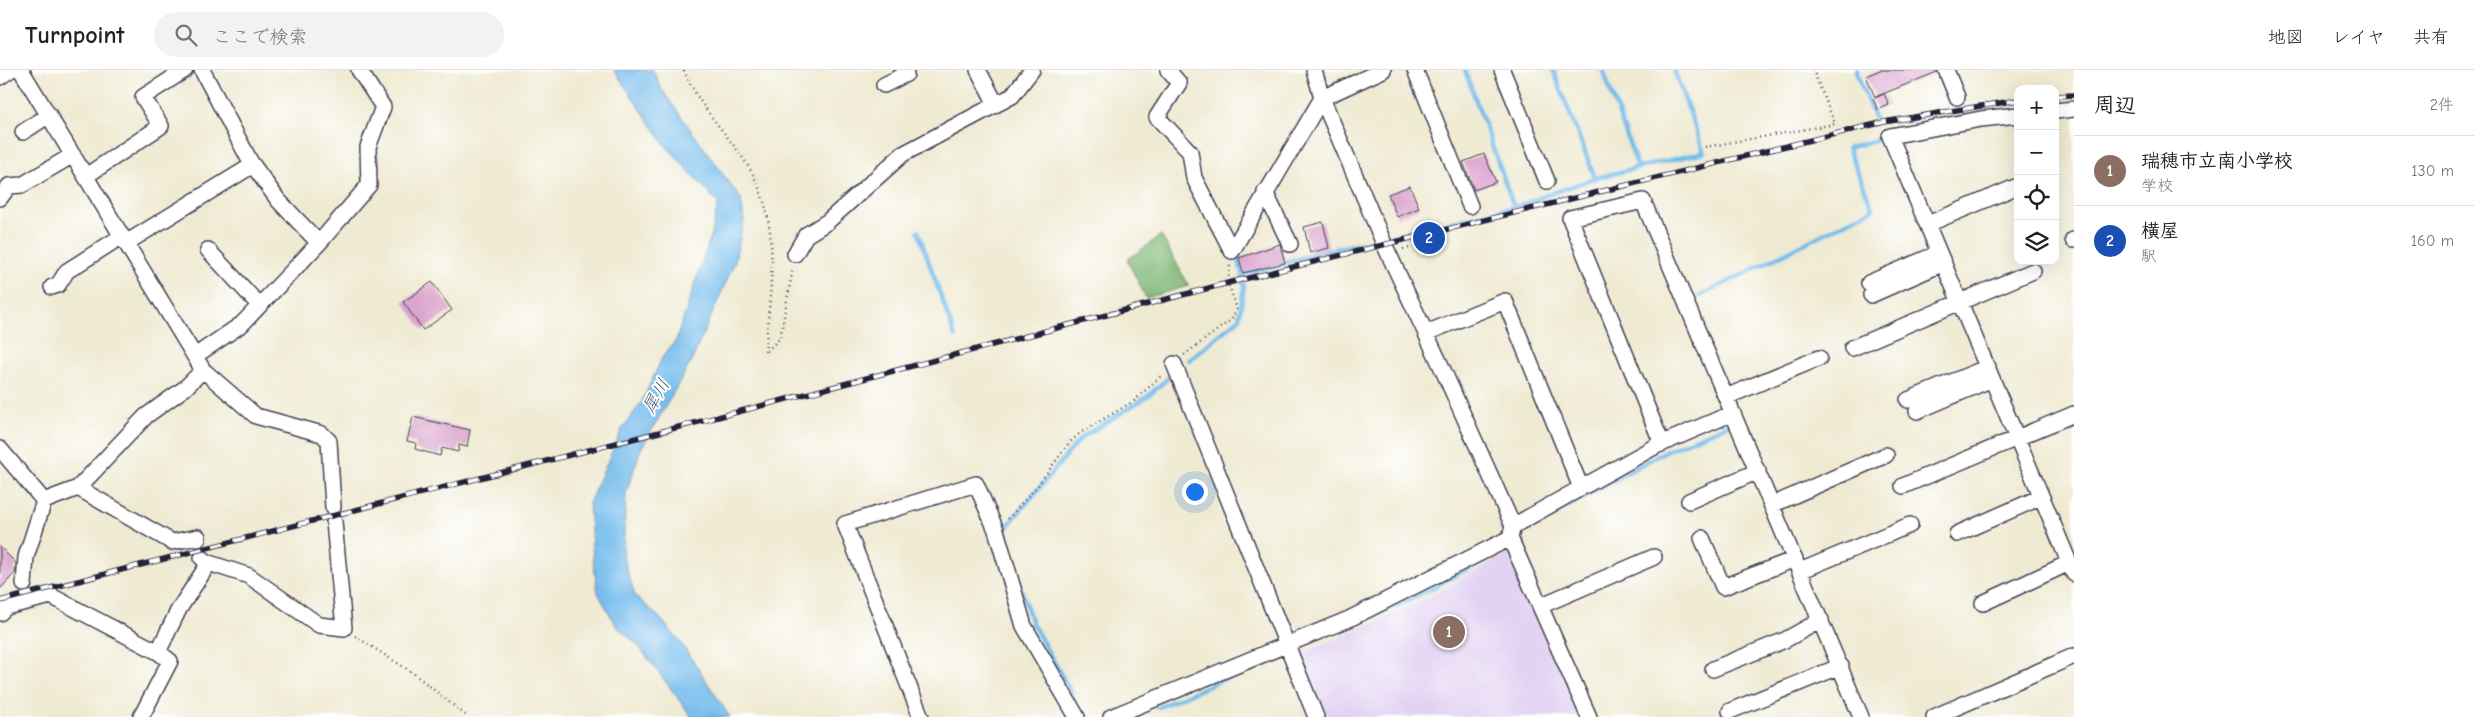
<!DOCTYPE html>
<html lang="ja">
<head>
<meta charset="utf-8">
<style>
  body { margin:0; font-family:"Comic Neue","Klee One",sans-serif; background:#f2f2f2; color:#202124 }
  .controls { position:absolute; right:15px; top:15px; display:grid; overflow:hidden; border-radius:10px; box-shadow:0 5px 20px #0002 }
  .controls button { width:45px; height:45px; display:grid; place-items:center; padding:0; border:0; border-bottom:1px solid #e0e0e0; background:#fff; color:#202124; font:25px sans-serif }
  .you { position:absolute; left:1194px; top:421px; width:18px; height:18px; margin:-12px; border:4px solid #fff; border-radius:50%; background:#1a73e8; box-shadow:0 0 0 8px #1a73e833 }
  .badge { display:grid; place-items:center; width:32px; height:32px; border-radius:50%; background:#db2777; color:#fff; font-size:16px; font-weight:700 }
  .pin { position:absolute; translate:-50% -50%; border:2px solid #fff; box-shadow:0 1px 5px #0006 }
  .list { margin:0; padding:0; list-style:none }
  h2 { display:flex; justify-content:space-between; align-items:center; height:65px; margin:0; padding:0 20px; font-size:21px }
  h2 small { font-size:16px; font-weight:400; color:#757577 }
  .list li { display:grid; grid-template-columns:32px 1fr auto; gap:15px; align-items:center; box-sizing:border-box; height:70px; padding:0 20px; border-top:1px solid #e0e0e0 }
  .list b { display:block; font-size:19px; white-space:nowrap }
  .list p { margin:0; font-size:16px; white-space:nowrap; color:#757577 }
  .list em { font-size:16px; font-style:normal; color:#757577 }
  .icon { flex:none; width:28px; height:28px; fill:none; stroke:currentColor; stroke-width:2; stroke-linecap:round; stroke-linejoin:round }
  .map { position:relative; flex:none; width:2074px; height:647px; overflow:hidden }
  header { display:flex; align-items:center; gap:30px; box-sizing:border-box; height:70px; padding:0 25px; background:#fff; border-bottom:1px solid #e0e0e0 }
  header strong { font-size:24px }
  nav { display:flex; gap:28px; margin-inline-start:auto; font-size:18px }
  .search { width:350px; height:45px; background:#f2f2f2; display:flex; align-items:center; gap:12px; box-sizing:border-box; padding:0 18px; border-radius:28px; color:#757577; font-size:19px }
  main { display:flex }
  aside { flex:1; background:#fff }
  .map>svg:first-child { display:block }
  .built { fill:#e3d3f3 }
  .forest { fill:#7db572; stroke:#506c56 }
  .water { fill:#74bcec; stroke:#4b6f94 }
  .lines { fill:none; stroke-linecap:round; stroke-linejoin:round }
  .stream { stroke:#74bcec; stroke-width:4.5 }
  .building { fill:#dba5ce }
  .minor-casing { stroke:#414052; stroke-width:18 }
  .path { stroke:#414052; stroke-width:2.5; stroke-dasharray:1 4; stroke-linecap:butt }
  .minor { stroke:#fff; stroke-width:15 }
  .rail-casing { stroke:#22223b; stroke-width:5.5 }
  .rail { stroke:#fff; stroke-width:4; stroke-dasharray:11; stroke-linecap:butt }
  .labels { text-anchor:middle; stroke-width:4; stroke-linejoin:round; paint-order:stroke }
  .water-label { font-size:18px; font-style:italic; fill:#3f5879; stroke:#fff }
</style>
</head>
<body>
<header>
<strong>Turnpoint</strong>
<div class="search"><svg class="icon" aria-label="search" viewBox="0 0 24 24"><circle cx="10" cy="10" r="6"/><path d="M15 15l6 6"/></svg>ここで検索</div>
<nav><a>地図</a><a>レイヤ</a><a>共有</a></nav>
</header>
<main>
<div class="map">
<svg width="2074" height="647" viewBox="0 0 2074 647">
  <rect width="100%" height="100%" fill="#fff"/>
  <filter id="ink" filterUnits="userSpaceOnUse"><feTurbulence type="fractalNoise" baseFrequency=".02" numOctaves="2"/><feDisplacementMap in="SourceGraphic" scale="10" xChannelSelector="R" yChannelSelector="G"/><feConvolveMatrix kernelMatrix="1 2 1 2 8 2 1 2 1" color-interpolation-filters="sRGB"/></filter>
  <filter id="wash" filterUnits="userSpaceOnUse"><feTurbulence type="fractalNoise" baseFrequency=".0096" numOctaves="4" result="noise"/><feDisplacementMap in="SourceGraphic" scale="20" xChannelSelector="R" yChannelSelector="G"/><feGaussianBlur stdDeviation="1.12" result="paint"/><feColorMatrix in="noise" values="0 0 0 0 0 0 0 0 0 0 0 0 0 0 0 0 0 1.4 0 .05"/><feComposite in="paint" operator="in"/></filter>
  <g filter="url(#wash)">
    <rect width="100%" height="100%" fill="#efead2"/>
    <path class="built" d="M 1512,481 L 1584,647 L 1327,647 L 1302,583 L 1399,542 Z"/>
    <path class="forest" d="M 1161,165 L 1189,216 L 1146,228 L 1127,190 Z"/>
    <path class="water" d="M 614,0 L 653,0 L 662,20 L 741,129 L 744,150 L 734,194 L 691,292 L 641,379 L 626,423 L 623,486 L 635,526 L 659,547 L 680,571 L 730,647 L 692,647 L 637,574 L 617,557 L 598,523 L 593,490 L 589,433 L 622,359 L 641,333 L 663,286 L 676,270 L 712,163 L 718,133 L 665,75 Z"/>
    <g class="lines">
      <path class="stream" d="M 1465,0 L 1514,137
        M 1553,0 L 1595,108
        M 1603,0 L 1638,98
        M 1857,0 L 1857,4 L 1874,47
        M 918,161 L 955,267
        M 1391,167 L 1514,137 L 1595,108 L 1704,82 L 1674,0
        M 1242,204 L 1338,178 L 1379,170
        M 1700,226 L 1873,139 L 1848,78 L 1877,70
        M 1189,290 L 1239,249 L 1244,217 L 1238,182
        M 1525,460 L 1662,383 L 1732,353
        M 1007,474 L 1005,459 L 1081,368 L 1148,326 L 1168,308
        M 1018,510 L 1032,553 L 1071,622
        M 1364,550 L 1410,530 L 1505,479
        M 1157,638 L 1261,593"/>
    </g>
    <g id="blocks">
      <path class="building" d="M 1880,0 L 1937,0 L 1937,2 L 1875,27 L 1866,6 Z
        M 1884,24 L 1889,35 L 1878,40 L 1873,29 Z
        M 1484,84 L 1496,112 L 1474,120 L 1463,92 Z
        M 1410,116 L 1419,138 L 1397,147 L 1388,124 Z
        M 1323,152 L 1329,178 L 1310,183 L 1304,157 Z
        M 1280,174 L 1285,193 L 1243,203 L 1239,188 Z
        M 432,212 L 452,240 L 423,260 L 403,232 Z
        M 413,347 L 470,360 L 467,377 L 459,375 L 458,382 L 442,378 L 440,386 L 415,379 L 416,373 L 407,371 Z
        M 0,477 L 16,493 L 15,503 L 0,519 Z"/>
    </g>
  </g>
  <g filter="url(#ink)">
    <use href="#blocks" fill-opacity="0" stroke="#414052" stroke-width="1"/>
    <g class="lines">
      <g class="minor-casing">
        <path id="minor" d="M 21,0 L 203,300 L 256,346 L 322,364 L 329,371 L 333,437
          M 202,0 L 250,91 L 278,130 L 319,173
          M 978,0 L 996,34
          M 1168,0 L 1179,13 L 1157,47 L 1190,82 L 1194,108 L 1232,181
          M 1314,0 L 1322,28 L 1385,176 L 1443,300 L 1513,456 L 1510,468 L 1589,647
          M 1415,0 L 1470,136
          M 1502,0 L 1547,111
          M 1946,0 L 1957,27
          M 0,7 L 10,0
          M 884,15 L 906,4 L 905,0
          M 2055,41 L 2074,39
          M 2018,45 L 1981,49 L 1890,66 L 2074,504
          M 23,62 L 49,45
          M 86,106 L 161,56 L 143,27 L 185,0
          M 1265,122 L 1290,174
          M 0,128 L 9,116 L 22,115 L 73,85
          M 1928,154 L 2018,116
          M 2073,170 L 2074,170
          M 126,173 L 253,95
          M 208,180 L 259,235
          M 1232,181 L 1322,28 L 1383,0
          M 795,184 L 806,165 L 827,152 L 903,84 L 1012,26 L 1032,0
          M 1869,213 L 1939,183
          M 52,217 L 58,215 L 67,201 L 122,166
          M 1871,225 L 1944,193
          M 1426,263 L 1505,231 L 1581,418
          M 1852,278 L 2033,201
          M 195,286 L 242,254 L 319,173 L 369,115 L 368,77 L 383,37 L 359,0
          M 1174,294 L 1316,647
          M 1726,327 L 1819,288
          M 1908,330 L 1988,297
          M 1917,341 L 1992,309
          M 1662,374 L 1570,148 L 1643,131 L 1861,647
          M 0,379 L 44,431 L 26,487 L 24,514
          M 1903,416 L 2074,344
          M 78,418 L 172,472 L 198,467 L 198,469
          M 44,431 L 78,418 L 146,346 L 185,318 L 203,300
          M 1689,431 L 1758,401
          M 1772,435 L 1886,385
          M 1513,456 L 1656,376 L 1733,343
          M 1957,464 L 2041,427
          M 1702,468 L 1723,517 L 1795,489
          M 202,488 L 209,493 L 249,506 L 319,555 L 344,558 L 334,452
          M 1800,501 L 1910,455
          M 1983,533 L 2069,493
          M 1540,536 L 1654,487
          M 0,543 L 6,537 L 51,526 L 158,582 L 170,591 L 141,647
          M 158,582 L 179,539 L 209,493
          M 1713,599 L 1785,570 L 1821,550
          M 1730,641 L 1841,596
          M 921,647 L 845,454 L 976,414 L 996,460 L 1024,556 L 1077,647
          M 1111,647 L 1349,549 L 1510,468
          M 1934,647 L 2074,586"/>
      </g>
      <path class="path" d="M 684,0 C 698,36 727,63 748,96 C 783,152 770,220 765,283 L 780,268 L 793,198
        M 1705,77 L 1835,54 L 1813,0
        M 1403,179 L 1411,178
        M 1184,285 L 1232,249 L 1237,239 L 1228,213 L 1230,195
        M 1008,449 L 1038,415 L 1069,373 L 1080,363 L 1134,331 L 1163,304
        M 355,566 L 413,603 L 468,647"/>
      <use href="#minor" class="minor"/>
      <g class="rail-casing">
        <path id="rail" d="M 2055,26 L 2074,25
          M 0,531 L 749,339 L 1228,213 L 1884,52 L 2018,30"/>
      </g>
      <use href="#rail" class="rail"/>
    </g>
  </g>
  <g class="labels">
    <g class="water-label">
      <text transform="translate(656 326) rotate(-60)" y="6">犀川</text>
    </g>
  </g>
</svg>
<div class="controls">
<button>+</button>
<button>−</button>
<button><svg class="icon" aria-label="locate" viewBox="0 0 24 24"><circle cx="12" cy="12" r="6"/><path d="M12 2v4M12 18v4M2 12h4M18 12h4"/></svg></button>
<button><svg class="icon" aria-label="layers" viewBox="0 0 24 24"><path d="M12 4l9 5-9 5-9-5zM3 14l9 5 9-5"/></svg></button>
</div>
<div class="you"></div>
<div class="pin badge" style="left:1449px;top:562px;background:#8d6e63">1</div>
<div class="pin badge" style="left:1429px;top:168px;background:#1a4fb4">2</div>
</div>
<aside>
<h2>周辺<small>2件</small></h2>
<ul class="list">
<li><span class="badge" style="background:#8d6e63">1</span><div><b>瑞穂市立南小学校</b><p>学校</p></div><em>130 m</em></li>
<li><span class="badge" style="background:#1a4fb4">2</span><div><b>横屋</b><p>駅</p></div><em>160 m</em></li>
</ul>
</aside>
</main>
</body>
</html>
